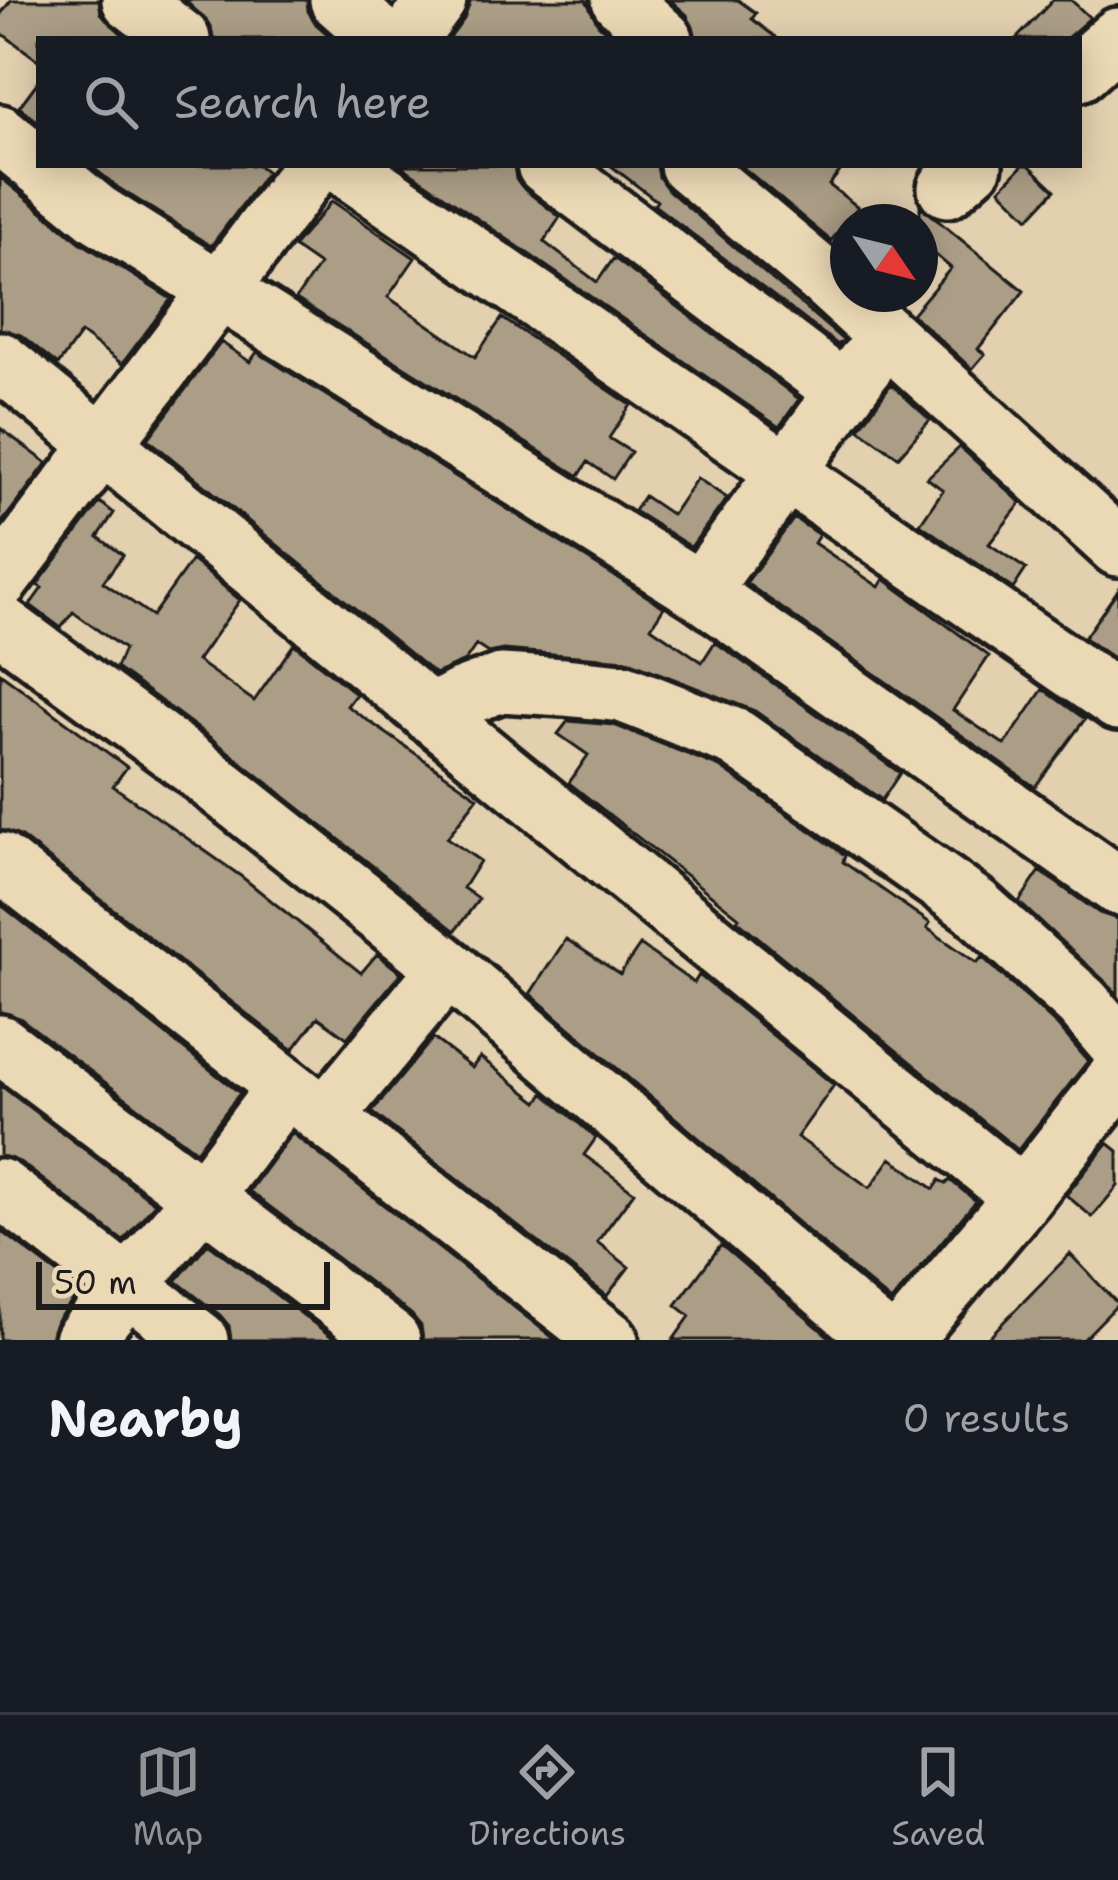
<!DOCTYPE html>
<html lang="en">
<head>
<meta charset="utf-8">
<style>
  body { margin:0; font-family:"Shantell Sans",sans-serif; background:#242831; color:#f1f3f6 }
  .compass { position:absolute; left:830px; top:204px; width:108px; height:108px; border-radius:50%; background:#171b24; box-shadow:0 6px 30px #0003; rotate:125deg }
  .scale { position:absolute; left:36px; bottom:30px; width:294px; box-sizing:border-box; padding-left:12px; border:6px solid #1c1c1c; border-top:0; font-size:33px; line-height:42px; white-space:nowrap; color:#1c1c1c; -webkit-text-stroke:9px #ebd8b5; paint-order:stroke }
  .list { margin:0; padding:0; list-style:none }
  h2 { display:flex; justify-content:space-between; align-items:center; height:156px; margin:0; padding:0 48px; font-size:51px }
  h2 small { font-size:39px; font-weight:400; color:#9ea1a6 }
  .icon { flex:none; width:66px; height:66px; fill:none; stroke:currentColor; stroke-width:2; stroke-linecap:round; stroke-linejoin:round }
  .map { position:relative; flex:none; width:1118px; height:1340px; overflow:hidden }
  .search { position:absolute; background:#171b24; box-shadow:0 6px 30px #0003; left:36px; right:36px; top:36px; height:132px; display:flex; align-items:center; gap:30px; box-sizing:border-box; padding:0 42px; border-radius:0px; color:#9ea1a6; font-size:45px }
  .sheet { height:372px; background:#171b24 }
  nav { display:flex; justify-content:space-around; align-items:center; box-sizing:border-box; height:168px; border-top:3px solid #363941; background:#171b24; font-size:33px; color:#9ea1a6 }
  nav a { display:grid; justify-items:center; gap:6px }
  nav .on { color:#919294 }
  .map>svg:first-child { display:block }
  .building { fill:#ac9e86; stroke:#1c1c1c; stroke-width:3 }
  .lines { fill:none; stroke-linecap:round; stroke-linejoin:round }
  .minor-casing { stroke:#1c1c1c; stroke-width:66 }
  .minor { stroke:#ebd8b5; stroke-width:57 }
</style>
</head>
<body>
<div class="map">
<svg width="1118" height="1340" viewBox="0 0 1118 1340">
  <rect width="100%" height="100%" fill="#e3d0af"/>
  <filter id="ink" filterUnits="userSpaceOnUse"><feTurbulence type="fractalNoise" baseFrequency=".00833" numOctaves="2"/><feDisplacementMap in="SourceGraphic" scale="24" xChannelSelector="R" yChannelSelector="G"/><feConvolveMatrix kernelMatrix="1 2 1 2 8 2 1 2 1" color-interpolation-filters="sRGB"/></filter>
  <g filter="url(#ink)">
    <path class="building" d="M 11,0 L 99,0 L 101,13 L 127,39 L 39,39 L 39,61 L 0,32 L 0,15 Z
      M 185,0 L 307,0 L 308,11 L 316,24 L 333,39 L 213,39 L 211,26 Z
      M 471,0 L 586,0 L 598,24 L 615,39 L 449,39 L 464,19 Z
      M 670,0 L 738,0 L 756,13 L 752,19 L 778,39 L 696,39 L 687,15 Z
      M 1053,0 L 1071,0 L 1090,18 L 1066,39 L 1016,39 Z
      M 39,80 L 39,123 L 19,107 Z
      M 90,165 L 258,165 L 267,172 L 211,246 L 117,187 Z
      M 400,165 L 514,165 L 516,179 L 525,190 L 560,217 L 544,242 L 597,282 L 614,258 L 799,399 L 779,427 Z
      M 610,165 L 657,165 L 659,177 L 668,190 L 843,340 L 838,345 L 654,205 L 657,201 Z
      M 740,165 L 845,165 L 829,185 L 858,207 L 831,241 Z
      M 1023,165 L 1029,165 L 1055,190 L 1029,218 L 1000,189 Z
      M 0,177 L 80,242 L 171,299 L 122,364 L 81,333 L 58,365 L 21,335 L 0,329 Z
      M 332,201 L 415,258 L 388,297 L 475,357 L 502,318 L 631,405 L 609,438 L 631,452 L 613,479 L 588,462 L 579,476 L 296,299 L 319,265 L 293,247 Z
      M 920,206 L 1024,291 L 978,349 L 985,354 L 972,369 L 912,314 L 951,268 L 920,242 Z
      M 221,342 L 250,362 L 257,352 L 664,607 L 651,627 L 702,662 L 715,642 L 900,773 L 882,800 L 755,711 L 626,660 L 503,650 L 488,653 L 476,645 L 465,661 L 435,674 L 148,439 Z
      M 891,384 L 930,420 L 898,457 L 859,429 Z
      M 0,428 L 47,463 L 0,525 Z
      M 960,447 L 1021,503 L 989,544 L 1026,569 L 1013,589 L 920,524 L 943,490 L 927,478 Z
      M 697,478 L 727,498 L 691,547 L 634,511 L 644,496 L 672,515 Z
      M 100,502 L 114,513 L 98,537 L 123,555 L 103,582 L 152,616 L 192,560 L 240,600 L 197,661 L 254,701 L 294,644 L 356,694 L 347,706 L 478,797 L 447,838 L 480,861 L 463,888 L 479,899 L 455,931 L 212,739 L 116,668 L 124,649 L 73,612 L 61,628 L 30,605 L 42,588 L 37,585 Z
      M 794,518 L 819,535 L 814,543 L 879,587 L 884,579 L 989,656 L 953,710 L 1005,745 L 1043,689 L 1085,719 L 1035,787 L 746,583 Z
      M 1118,590 L 1118,661 L 1084,638 Z
      M 0,673 L 127,767 L 113,786 L 242,877 L 361,973 L 377,954 L 401,973 L 347,1038 L 318,1017 L 293,1050 L 20,836 L 0,830 Z
      M 568,721 L 614,725 L 720,767 L 845,855 L 843,862 L 930,923 L 927,928 L 977,963 L 982,957 L 1058,1026 L 1088,1061 L 1018,1150 L 737,920 L 739,917 L 569,783 L 588,755 L 558,734 Z
      M 1040,871 L 1099,913 L 1118,919 L 1118,994 L 1019,902 Z
      M 0,904 L 240,1093 L 196,1151 L 20,1018 L 0,1012 Z
      M 566,939 L 620,974 L 640,945 L 694,983 L 699,975 L 834,1085 L 797,1137 L 870,1188 L 891,1158 L 934,1189 L 940,1180 L 946,1184 L 950,1180 L 976,1201 L 891,1302 L 530,994 Z
      M 433,1038 L 472,1068 L 480,1057 L 538,1102 L 544,1093 L 596,1138 L 584,1155 L 634,1192 L 597,1242 L 629,1267 L 607,1296 L 372,1112 Z
      M 0,1085 L 155,1203 L 123,1241 L 20,1162 L 0,1156 Z
      M 292,1133 L 556,1340 L 423,1340 L 421,1326 L 411,1314 L 249,1191 Z
      M 1108,1143 L 1118,1151 L 1118,1186 L 1092,1217 L 1066,1195 Z
      M 0,1230 L 81,1291 L 57,1320 L 51,1340 L 0,1340 Z
      M 208,1243 L 336,1340 L 231,1340 L 229,1326 L 220,1315 L 176,1281 Z
      M 721,1245 L 833,1340 L 673,1340 L 690,1316 L 676,1305 Z
      M 1070,1254 L 1118,1304 L 1083,1340 L 986,1340 Z"/>
    <g class="lines">
      <g class="minor-casing">
        <path id="minor" d="M 131,0 L 181,39
          M 339,0 L 383,39
          M 621,0 L 664,39
          M 408,39 L 437,0
          M 1079,72 L 1118,37
          M 0,134 L 98,214 L 700,591 L 1118,886
          M 342,165 L 1118,701
          M 546,165 L 845,392
          M 689,165 L 826,280 L 1118,547
          M 947,188 L 973,165
          M 0,361 L 1023,1197
          M 0,580 L 314,165
          M 700,591 L 866,363
          M 0,624 L 192,765 L 448,968 L 884,1340
          M 431,714 L 463,697 L 501,683 L 564,687 L 622,693 L 736,738 L 975,906 L 1082,1003 L 1118,1045
          M 0,862 L 609,1340
          M 0,1044 L 391,1340
          M 325,1117 L 448,968
          M 0,1188 L 199,1340
          M 83,1340 L 202,1198 L 286,1087
          M 902,1340 L 1023,1197 L 1118,1076"/>
      </g>
      <use href="#minor" class="minor"/>
    </g>
  </g>
</svg>
<svg class="compass" viewBox="-18 -18 36 36"><path d="M0-13l5 13h-10z" fill="#e53935"/><path d="M0 13l5-13h-10z" fill="#9ea1a6"/></svg>
<div class="scale">50 m</div>
<div class="search"><svg class="icon" aria-label="search" viewBox="0 0 24 24"><circle cx="10" cy="10" r="6"/><path d="M15 15l6 6"/></svg>Search here</div>
</div>
<section class="sheet">
<h2>Nearby<small>0 results</small></h2>
<ul class="list">
</ul>
</section>
<nav>
<a class="on"><svg class="icon" aria-label="map" viewBox="0 0 24 24"><path d="M3 6l6-2 6 2 6-2v14l-6 2-6-2-6 2zM9 4v14M15 6v14"/></svg>Map</a>
<a><svg class="icon" aria-label="directions" viewBox="0 0 24 24"><path d="M12 3l9 9-9 9-9-9zM9 14v-3h6M13 9l2 2-2 2"/></svg>Directions</a>
<a><svg class="icon" aria-label="saved" viewBox="0 0 24 24"><path d="M7 4h10v16l-5-4-5 4z"/></svg>Saved</a>
</nav>
</body>
</html>
